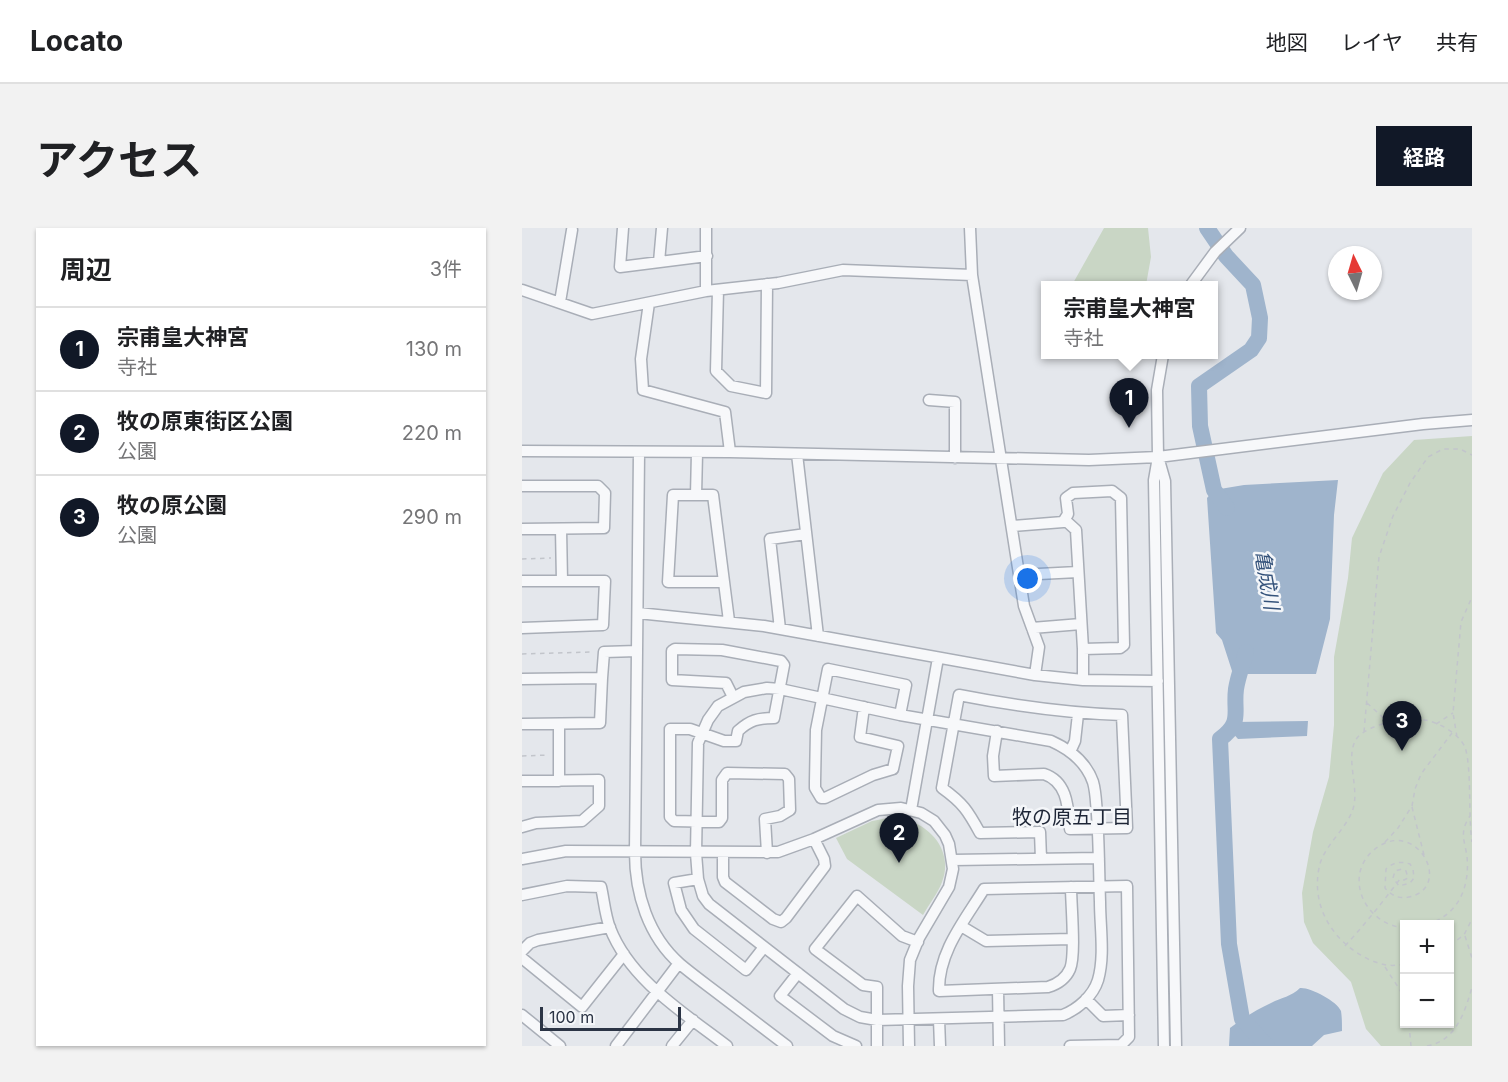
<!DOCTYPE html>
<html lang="ja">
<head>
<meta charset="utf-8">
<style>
  body { margin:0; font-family:Inter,"Noto Sans JP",sans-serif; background:#f2f2f2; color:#202124 }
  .controls { position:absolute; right:18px; bottom:18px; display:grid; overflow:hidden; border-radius:0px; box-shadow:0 2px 4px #0004 }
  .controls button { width:54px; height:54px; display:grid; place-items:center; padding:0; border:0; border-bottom:2px solid #e0e0e0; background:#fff; color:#202124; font:30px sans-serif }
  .compass { position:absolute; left:806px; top:18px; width:54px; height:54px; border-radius:50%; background:#fff; box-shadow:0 2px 4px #0004; rotate:355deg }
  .scale { position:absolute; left:18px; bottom:15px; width:141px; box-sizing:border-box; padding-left:6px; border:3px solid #2b3445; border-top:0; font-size:16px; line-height:21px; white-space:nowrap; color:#2b3445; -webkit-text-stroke:4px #f4f6f9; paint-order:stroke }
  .you { position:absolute; left:506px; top:351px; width:21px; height:21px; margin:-15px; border:4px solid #fff; border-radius:50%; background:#1a73e8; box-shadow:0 0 0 9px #1a73e833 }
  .badge { display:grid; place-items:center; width:39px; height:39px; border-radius:50%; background:#111827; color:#fff; font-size:20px; font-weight:700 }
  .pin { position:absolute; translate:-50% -50px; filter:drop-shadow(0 2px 3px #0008) }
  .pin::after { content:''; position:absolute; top:32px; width:21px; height:18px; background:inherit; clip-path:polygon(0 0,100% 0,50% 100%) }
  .popup { position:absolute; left:519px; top:53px; width:177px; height:78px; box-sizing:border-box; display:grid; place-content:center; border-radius:0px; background:#fff; filter:drop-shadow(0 2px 4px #0005); font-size:20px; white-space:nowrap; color:#757577 }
  .popup b { font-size:22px; color:#202124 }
  .popup::after { content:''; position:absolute; left:50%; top:100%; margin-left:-12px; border:12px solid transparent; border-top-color:#fff }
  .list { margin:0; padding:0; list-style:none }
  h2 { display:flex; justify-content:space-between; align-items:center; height:78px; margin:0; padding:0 24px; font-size:26px }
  h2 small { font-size:20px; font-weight:400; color:#757577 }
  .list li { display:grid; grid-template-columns:39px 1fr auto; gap:18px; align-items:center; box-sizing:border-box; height:84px; padding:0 24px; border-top:2px solid #e0e0e0 }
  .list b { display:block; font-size:22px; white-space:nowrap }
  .list p { margin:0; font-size:20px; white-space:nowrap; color:#757577 }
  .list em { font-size:20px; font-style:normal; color:#757577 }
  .map { position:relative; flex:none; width:950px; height:818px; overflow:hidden; border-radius:0px }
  header { display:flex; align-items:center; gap:36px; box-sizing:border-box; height:84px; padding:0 30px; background:#fff; border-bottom:2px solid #e0e0e0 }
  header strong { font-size:28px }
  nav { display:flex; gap:33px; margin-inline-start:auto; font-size:21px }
  .intro { display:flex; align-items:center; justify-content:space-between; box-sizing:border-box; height:144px; padding:0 36px }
  h1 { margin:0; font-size:42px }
  .button { padding:15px 27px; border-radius:0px; background:#111827; color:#fff; font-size:21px; font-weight:700 }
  main { display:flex; gap:36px; padding:0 36px }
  aside { flex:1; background:#fff; border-radius:0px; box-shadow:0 2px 4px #0004 }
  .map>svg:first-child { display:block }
  .green { fill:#c9d6c5; fill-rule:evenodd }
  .water { fill:#9fb4cc }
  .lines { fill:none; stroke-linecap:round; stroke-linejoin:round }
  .river { stroke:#9fb4cc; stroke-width:16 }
  .minor-casing { stroke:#a9aeb7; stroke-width:13 }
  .path { stroke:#c2c5cb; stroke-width:1.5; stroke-dasharray:4.5 4.5; stroke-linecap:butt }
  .minor { stroke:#f7f8fa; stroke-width:10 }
  .labels { text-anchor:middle; stroke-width:5; stroke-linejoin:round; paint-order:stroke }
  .water-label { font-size:20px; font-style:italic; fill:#34527a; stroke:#f4f6f9 }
  .neighbourhood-label { font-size:20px; fill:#1d2536; stroke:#f4f6f9 }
</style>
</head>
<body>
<header>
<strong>Locato</strong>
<nav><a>地図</a><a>レイヤ</a><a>共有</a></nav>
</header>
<div class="intro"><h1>アクセス</h1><a class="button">経路</a></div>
<main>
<aside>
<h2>周辺<small>3件</small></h2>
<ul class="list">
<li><span class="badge">1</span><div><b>宗甫皇大神宮</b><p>寺社</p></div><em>130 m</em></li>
<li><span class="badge">2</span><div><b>牧の原東街区公園</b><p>公園</p></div><em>220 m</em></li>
<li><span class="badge">3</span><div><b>牧の原公園</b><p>公園</p></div><em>290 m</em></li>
</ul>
</aside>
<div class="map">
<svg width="950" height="818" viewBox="0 0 950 818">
  <rect width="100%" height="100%" fill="#e4e7ec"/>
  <path class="green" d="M 582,0 L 626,0 L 629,29 L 624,57 L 550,57 Z
    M 950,208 L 950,818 L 859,818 L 844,801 L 829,754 L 791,715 L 782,694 L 780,665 L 791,604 L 807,549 L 812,497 L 812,429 L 826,350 L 830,310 L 861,245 L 892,212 ZM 928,696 L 928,796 L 882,796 L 882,696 Z
    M 366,590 C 372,590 380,590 385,592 C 412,600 431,626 420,654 C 416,665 407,676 401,687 L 325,631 L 314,610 L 350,593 Z"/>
  <path class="water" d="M 816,252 L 812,287 L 808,391 L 794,446 L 711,446 L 700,412 L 694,405 L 685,270 L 692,262 L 722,257 Z
    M 786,493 L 785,508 L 716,511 L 709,503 L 713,494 Z
    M 778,760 C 788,759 815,773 819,783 C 820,789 820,797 820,803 L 802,807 L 790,818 L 707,818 L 708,800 C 721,790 734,782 749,775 C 760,769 769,769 778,760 Z"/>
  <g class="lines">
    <path class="river" d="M 685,0 L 704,28 L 731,57 L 738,90 L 737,110 L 729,122 L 677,158 L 678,198 L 692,262 L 705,280
      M 724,424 C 721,436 716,448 714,461 C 711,485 721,494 698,511 L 707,716 L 720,791 L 745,818"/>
    <g class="minor-casing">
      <path id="minor" d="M 101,0 L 98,39 L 185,28
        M 184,0 L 184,63
        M 448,0 L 450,47 L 502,378 L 517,419 L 513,447
        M 137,34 L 140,0
        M 668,58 L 693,24 L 718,0
        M 0,62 L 70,86 L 184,63 L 256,55 L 321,42 L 450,47
        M 196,62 L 194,143 L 209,158 L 244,165 L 245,56
        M 38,74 L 50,2
        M 127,75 L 119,131 L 121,162 L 203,184 L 208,224
        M 641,127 L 635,162 L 636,229 L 632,252 L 642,818
        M 407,172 L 433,174 L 433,230
        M 0,223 L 208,224 L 567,232 L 636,229 L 901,196 L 950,192
        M 117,225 L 113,624 C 113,665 126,708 158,736 C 171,747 185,757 198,767 C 220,784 243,801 265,818
        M 275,226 L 296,408
        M 637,232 L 643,253 L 654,818
        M 0,258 L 76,258 L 83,265 L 82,300 L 0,301
        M 151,267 L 191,267 L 202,354 L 146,354 Z
        M 174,267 L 175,225
        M 543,292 L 554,302 L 561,421 L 561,452
        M 490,298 L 541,294 L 546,286 L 544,270 L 551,265 L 590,263 L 599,270 L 602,417 L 598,420 L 561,421
        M 39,301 L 40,353
        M 497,347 L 556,344
        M 0,353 L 83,353 L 81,397 L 0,400
        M 202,354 L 207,393
        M 116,385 L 242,398 L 513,447 L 561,452 L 636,453
        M 510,400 L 559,396
        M 258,401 L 248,311 L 284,306
        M 80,450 L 82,424 L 115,423
        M 0,451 L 80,450 L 78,495 L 0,496
        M 245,460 L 258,461 L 378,487 L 529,513 C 547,521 564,534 571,554 C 574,564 574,576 575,586 C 577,615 577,645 578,674 C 578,699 583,728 576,752 C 571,768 556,781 541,787 L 355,792 L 338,789 L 322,781 L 187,676 L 181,668 L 176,651 L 174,625 L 176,515 L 186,492 L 196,478 L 222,464 Z
        M 211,469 L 204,455 L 150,452 L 150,423 L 153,421 L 200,422 L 259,433 L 262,437 L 252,490 C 236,490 228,492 216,503 L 214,513 L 202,513 L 168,501 L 148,501 L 148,589 L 152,593 L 197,594 L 200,590 L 200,552 L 205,545 L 263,546 L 267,551 L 268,582 L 258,588 L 243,591 L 245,625
        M 342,479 L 338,509 L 376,518 L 371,541 L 351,547 L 303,570 L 299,570 L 293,560 L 293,554 L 294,502 L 306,441 L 384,457 L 378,487
        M 475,503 L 471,528 L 472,548 L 522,546 C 546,554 546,580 548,601 L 605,600 L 600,487 C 543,485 493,478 437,467 L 420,560 C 441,575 446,583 458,605 L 518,604 L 519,631
        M 548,524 L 553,513 L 556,486
        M 0,553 L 77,552 L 77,578 L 60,593 L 14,595 L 0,599
        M 37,553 L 37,496
        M 389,582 L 416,430
        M 201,625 L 201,649 L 203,654 L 251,691 L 259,694 L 264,690 L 303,638 L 302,631 L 292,611
        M 0,631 L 44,623 L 256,624 L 292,611 L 356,582 L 379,580 L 399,585 L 412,593 L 423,607 L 427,616 L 431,641 L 427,659 L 397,710 L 388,732 L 386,758 L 387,818
        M 431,632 L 577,630
        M 176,651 L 152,655 L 159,682 L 172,701 L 224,742 L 242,719
        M 0,667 L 45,658 L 79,659 C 82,672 83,687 88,700 C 108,752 162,785 205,818
        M 439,698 L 464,713 L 550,711
        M 0,723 L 8,715 L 16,712 L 88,699
        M 0,730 L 60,779 L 102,726
        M 276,745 L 258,768 L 311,808 L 334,818
        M 476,761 L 477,818
        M 564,771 L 581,788 L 607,787
        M 0,787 L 38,818
        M 417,791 L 418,818
        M 94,818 L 157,735
        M 150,818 L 171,792
        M 355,818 L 355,759 L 341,757 L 293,721 L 335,668 L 380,708 L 396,714
        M 548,818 L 599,817 L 607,809 L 605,658 L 462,661 C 443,692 416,724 417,763 L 526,759 C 536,756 544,750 548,741 C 554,727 549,677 549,659"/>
    </g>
    <path class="path" d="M 0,331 L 29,330
      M 0,426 L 71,424
      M 845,475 L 866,494
      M 914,496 L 931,485
      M 842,504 L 857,329 L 871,288 L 888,255 L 906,229 L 921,221 L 938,221 L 950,227
      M 935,509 L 931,485 L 939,394 L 950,369
      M 0,528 L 26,527
      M 890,579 L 902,627
      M 863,614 L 876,600 L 890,578 L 893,561 L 899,546 L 930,505
      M 905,696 C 936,688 948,659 945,629 C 944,620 940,610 942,601 C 943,596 946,591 948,588
      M 943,708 L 950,730
      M 928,717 L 942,707 L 950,691
      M 823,718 C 843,696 860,675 878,651 L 882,652 L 886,650 L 884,643 L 880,641 L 873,643 L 871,650 L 877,658 L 888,655 L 892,650 L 891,641 L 888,636 C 878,633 872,634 864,641 L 863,660 C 870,668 877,671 887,669 C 930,660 898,595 859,617 C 819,640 838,695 882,700
      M 882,736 C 869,739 860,737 848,732 C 812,715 789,680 797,640 C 801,618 824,602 831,581 C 838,560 822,528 835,510 C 846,496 887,488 903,492 C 918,495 936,505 943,519 C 950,541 946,588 950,614
      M 863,739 L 878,762 L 882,772
      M 887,796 L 889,818
      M 905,818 C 934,813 943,784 950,759"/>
    <use href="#minor" class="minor"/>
  </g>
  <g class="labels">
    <g class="water-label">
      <text transform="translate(745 352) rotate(80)" y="7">亀成川</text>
    </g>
    <g class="neighbourhood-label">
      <text x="550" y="596">牧の原五丁目</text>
    </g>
  </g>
</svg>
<div class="controls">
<button>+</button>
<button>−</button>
</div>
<svg class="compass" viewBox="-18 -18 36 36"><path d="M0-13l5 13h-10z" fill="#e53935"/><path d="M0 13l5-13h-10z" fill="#757577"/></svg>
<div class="scale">100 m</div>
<div class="you"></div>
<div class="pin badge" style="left:607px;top:200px">1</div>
<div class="popup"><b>宗甫皇大神宮</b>寺社</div>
<div class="pin badge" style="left:377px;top:635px">2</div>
<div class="pin badge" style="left:880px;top:523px">3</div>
</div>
</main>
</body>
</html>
